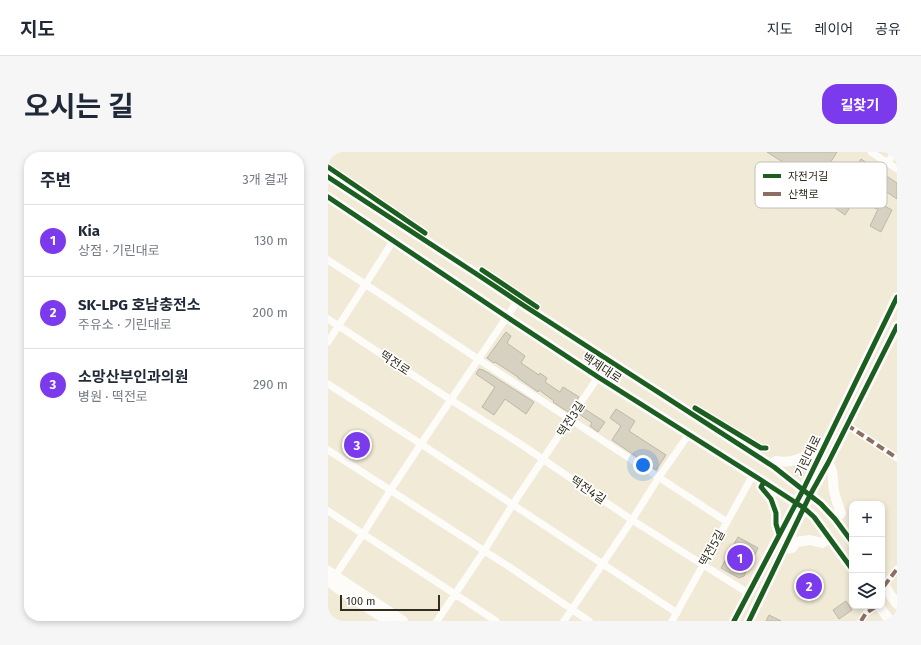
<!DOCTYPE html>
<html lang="ko">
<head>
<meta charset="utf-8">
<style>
  body { margin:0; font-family:"Fira Sans","Noto Sans KR",sans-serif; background:#f6f6f7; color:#1f2937 }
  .controls { position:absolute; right:12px; bottom:12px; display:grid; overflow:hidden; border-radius:8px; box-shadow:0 2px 6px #0003 }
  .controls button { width:36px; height:36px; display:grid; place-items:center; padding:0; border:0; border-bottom:1px solid #e0e1e3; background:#fff; color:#1f2937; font:20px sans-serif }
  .scale { position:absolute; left:12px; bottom:10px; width:100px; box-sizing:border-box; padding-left:4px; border:2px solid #312d1f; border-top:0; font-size:11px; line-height:14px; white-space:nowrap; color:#312d1f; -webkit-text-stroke:3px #fff; paint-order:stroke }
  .you { position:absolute; left:315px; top:313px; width:14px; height:14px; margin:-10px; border:3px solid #fff; border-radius:50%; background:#1a73e8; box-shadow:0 0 0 6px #1a73e833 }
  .badge { display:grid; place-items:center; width:26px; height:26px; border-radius:50%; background:#7c3aed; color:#fff; font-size:13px; font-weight:700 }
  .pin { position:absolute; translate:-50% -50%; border:2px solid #fff; box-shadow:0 1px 4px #0006 }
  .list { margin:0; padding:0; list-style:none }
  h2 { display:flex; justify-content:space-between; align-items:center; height:52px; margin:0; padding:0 16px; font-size:17px }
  h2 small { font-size:13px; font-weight:400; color:#747a83 }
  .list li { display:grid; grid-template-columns:26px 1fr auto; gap:12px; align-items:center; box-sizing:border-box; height:72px; padding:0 16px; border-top:1px solid #e0e1e3 }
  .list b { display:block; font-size:15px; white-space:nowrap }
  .list p { margin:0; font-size:13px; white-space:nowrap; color:#747a83 }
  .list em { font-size:13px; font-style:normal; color:#747a83 }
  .icon { flex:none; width:22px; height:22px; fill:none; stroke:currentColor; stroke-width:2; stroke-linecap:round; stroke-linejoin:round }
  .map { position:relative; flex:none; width:569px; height:469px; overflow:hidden; border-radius:16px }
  header { display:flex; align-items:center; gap:24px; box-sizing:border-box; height:56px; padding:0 20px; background:#fff; border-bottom:1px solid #e0e1e3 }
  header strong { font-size:19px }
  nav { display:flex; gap:22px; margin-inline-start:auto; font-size:14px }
  .intro { display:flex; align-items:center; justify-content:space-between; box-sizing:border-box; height:96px; padding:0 24px }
  h1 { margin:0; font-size:28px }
  .button { padding:10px 18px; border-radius:16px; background:#7c3aed; color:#fff; font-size:14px; font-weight:700 }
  main { display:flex; gap:24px; padding:0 24px }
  aside { flex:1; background:#fff; border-radius:16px; box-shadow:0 2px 6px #0003 }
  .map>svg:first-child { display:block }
  .building { fill:#d7d1c2; stroke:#bdb7a8 }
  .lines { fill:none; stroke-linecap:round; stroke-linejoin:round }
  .street { stroke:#fdfcf9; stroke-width:7 }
  .secondary { stroke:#fdfcf9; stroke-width:10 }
  .quiet { stroke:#8d6e63; stroke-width:4; stroke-dasharray:8 4; stroke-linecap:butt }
  .cycleway-casing { stroke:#fff; stroke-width:8 }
  .cycleway { stroke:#1b5e20; stroke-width:5 }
  .labels { text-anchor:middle; stroke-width:3.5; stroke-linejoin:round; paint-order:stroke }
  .street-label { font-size:12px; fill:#312d1f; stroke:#fff }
  .key { fill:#fff; stroke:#c1c0bc; stroke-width:1 }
  .key-label { font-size:11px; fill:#312d1f }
</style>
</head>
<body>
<header>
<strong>지도</strong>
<nav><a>지도</a><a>레이어</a><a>공유</a></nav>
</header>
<div class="intro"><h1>오시는 길</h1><a class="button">길찾기</a></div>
<main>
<aside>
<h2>주변<small>3개 결과</small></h2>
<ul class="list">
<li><span class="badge">1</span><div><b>Kia</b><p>상점 · 기린대로</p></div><em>130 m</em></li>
<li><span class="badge">2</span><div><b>SK-LPG 호남충전소</b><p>주유소 · 기린대로</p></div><em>200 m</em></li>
<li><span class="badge">3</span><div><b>소망산부인과의원</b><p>병원 · 떡전로</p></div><em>290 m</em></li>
</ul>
</aside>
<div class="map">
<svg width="569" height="469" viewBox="0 0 569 469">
  <rect width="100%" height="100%" fill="#f0ead6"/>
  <path class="building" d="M 439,0 L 509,0 L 489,32 Z
    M 533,7 L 569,31 L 569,47 L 540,27 L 517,63 L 503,53 Z
    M 549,50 L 564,58 L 553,80 L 542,74 L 550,57 L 546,56 Z
    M 178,180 L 183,184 L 179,191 L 197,204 L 193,211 L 211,223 L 212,221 L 219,226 L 217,230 L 232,240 L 235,235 L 251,245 L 241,259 L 240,260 L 225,250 L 226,249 L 211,238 L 210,240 L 203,235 L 190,226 L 190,225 L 167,210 L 166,211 L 159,206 Z
    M 151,217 L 155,218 L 162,222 L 206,250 L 198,262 L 177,247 L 166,263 L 154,255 L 167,235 L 148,222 Z
    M 255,256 L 277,270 L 270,280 L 262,274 L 264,271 L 251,262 Z
    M 288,257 L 307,269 L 301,279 L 338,303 L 328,318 L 284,288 L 293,274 L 282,266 Z
    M 410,385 L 430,396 L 416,424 L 411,426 L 393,416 Z
    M 518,449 L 524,458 L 511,467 L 505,458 Z
    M 441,463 L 453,469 L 438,469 Z"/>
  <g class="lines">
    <path class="street" d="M 543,0 L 569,17
      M 560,11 L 566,0
      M 0,108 L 63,149 L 150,207 L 399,370
      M 0,167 L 123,248 L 194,293 L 304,368 L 420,441
      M 0,190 L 37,133 L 65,89
      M 0,232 L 93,292 L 349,461
      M 519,273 L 569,306
      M 0,298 L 183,416 L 261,469
      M 0,359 L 168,469
      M 5,427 L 35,382 L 62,339 L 93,292 L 189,150
      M 556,434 L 569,417
      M 109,469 L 156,399 L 185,352 L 270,225
      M 236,469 L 304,368 L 331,325 L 361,282
      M 344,469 L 425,323
      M 533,469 L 538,461 L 549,454"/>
    <path class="secondary" d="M 0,25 L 150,123 L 195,153 L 446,315 L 493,352 L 507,367 L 524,390
      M 0,45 L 179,165 L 270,225 L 436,330 L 476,356 L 486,365 L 524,417
      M 500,311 C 507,321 504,328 506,339 C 508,347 510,354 513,361 L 507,367
      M 443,313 L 448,309 C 463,312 478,306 489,295 L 495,297
      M 436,330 L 433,335 L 443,347 L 448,361 L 448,372 L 451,382
      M 456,397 L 464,396 L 468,390 L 482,388 L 494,391 L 501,386
      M 0,419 L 75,469
      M 0,429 L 12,438 L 60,469
      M 554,431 L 569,452
      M 551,454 L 562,469
      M 406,469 L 475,338 L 569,145
      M 421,469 L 482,343 L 500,311 L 569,174"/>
    <path class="quiet" d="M 519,273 L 569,306
      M 556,434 L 569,417
      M 533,469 L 538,461 L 549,454"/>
    <g class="cycleway-casing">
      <path id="cycleway" d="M 0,15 L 97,81
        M 0,25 L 150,123 L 195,153 L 446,315 L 493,352 L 507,367 L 524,390
        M 0,45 L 179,165 L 270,225 L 436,330 L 476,356 L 486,365 L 524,417
        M 154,118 L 209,155
        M 367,256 L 433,296 L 438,296
        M 436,330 L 433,335 L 443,347 L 448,361 L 448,372 L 451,382
        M 406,469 L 475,338 L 569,145
        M 421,469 L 482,343 L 500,311 L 569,174"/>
    </g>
    <use href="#cycleway" class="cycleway"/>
  </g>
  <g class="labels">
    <g class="street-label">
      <text transform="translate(67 211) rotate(34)" y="4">떡전로</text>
      <text transform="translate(274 216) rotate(33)" y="4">백제대로</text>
      <text transform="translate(243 267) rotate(-57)" y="4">떡전3길</text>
      <text transform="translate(480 304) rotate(-64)" y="4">기린대로</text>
      <text transform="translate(260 338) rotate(34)" y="4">떡전4길</text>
      <text transform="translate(384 396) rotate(-61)" y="4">떡전5길</text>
    </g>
  </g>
  <rect x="427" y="10" width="132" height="46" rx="6" class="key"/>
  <rect x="435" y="22" width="18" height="4" fill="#1b5e20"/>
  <rect x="435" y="40" width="18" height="4" fill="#8d6e63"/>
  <g class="key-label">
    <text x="460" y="28">자전거길</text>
    <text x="460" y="46">산책로</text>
  </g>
</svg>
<div class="controls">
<button>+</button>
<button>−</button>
<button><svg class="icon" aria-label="layers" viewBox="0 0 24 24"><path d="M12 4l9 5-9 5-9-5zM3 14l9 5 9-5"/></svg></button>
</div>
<div class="scale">100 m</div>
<div class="you"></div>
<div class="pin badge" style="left:412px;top:406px">1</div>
<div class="pin badge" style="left:481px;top:434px">2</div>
<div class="pin badge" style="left:29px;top:293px">3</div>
</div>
</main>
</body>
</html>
